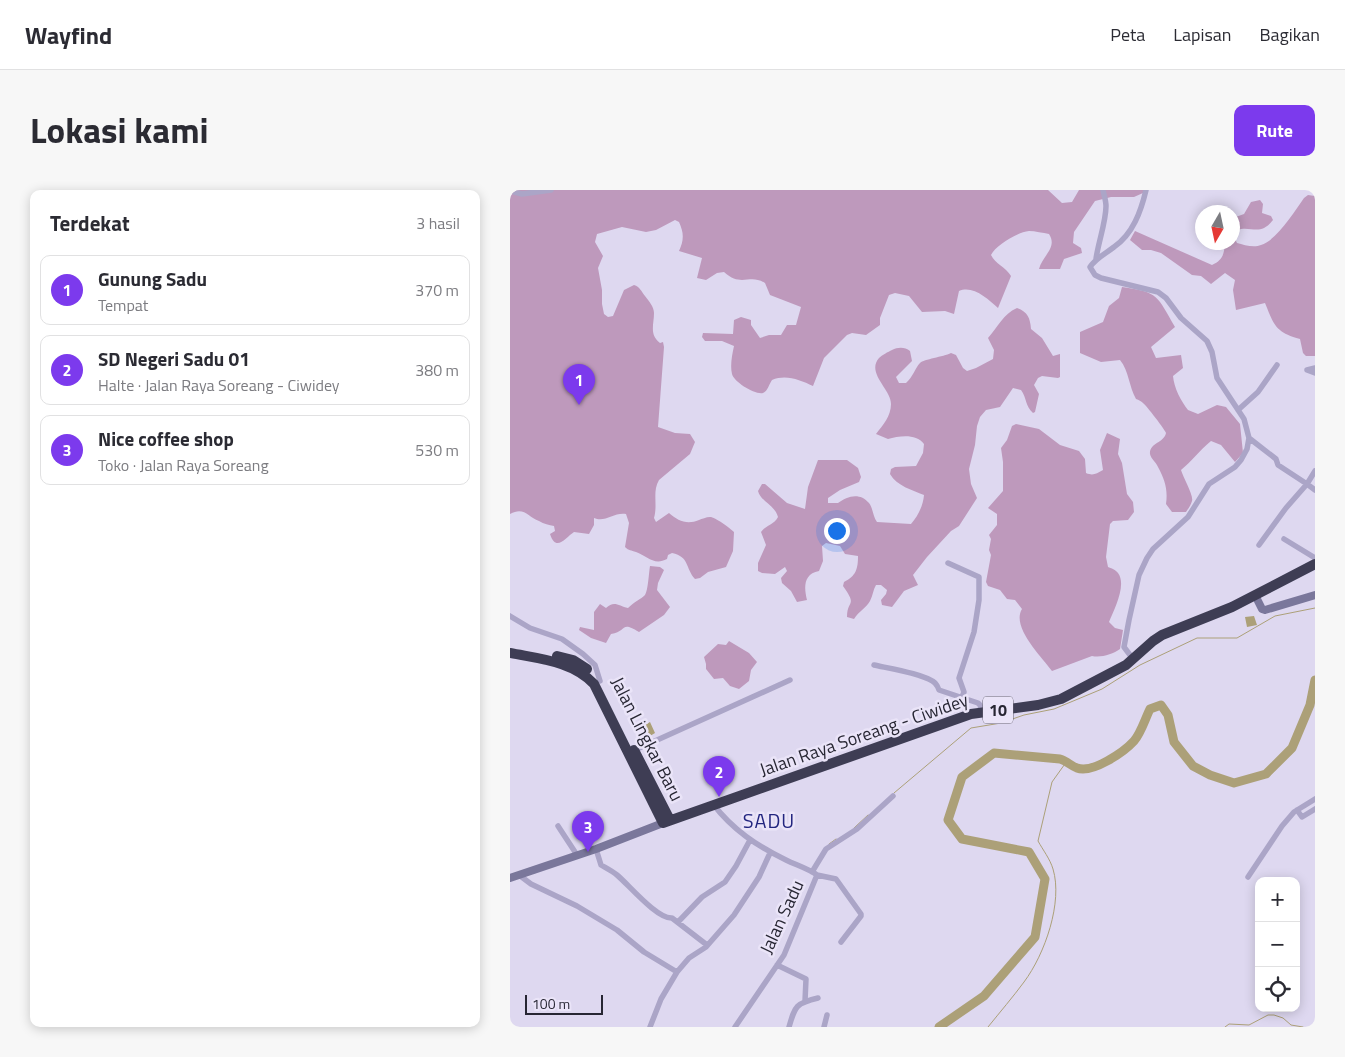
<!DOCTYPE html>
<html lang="id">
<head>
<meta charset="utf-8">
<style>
  body { margin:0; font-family:"Titillium Web",sans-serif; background:#f7f7f7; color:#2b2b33 }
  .controls { position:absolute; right:15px; bottom:15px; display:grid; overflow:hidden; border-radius:10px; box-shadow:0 2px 12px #0003 }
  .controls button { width:45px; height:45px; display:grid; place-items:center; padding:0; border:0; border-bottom:1px solid #e1e1e2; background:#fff; color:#2b2b33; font:25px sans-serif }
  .compass { position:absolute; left:685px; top:15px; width:45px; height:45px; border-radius:50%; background:#fff; box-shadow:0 2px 12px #0003; rotate:189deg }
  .scale { position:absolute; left:15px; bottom:12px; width:78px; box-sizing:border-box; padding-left:5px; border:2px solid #272633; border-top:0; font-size:14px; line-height:18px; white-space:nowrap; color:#272633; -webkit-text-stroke:4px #eae4f8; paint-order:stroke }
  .you { position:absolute; left:326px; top:340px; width:18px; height:18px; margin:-12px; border:4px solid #fff; border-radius:50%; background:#1a73e8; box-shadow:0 0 0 8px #1a73e833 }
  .badge { display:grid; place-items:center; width:32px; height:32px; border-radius:50%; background:#7c3aed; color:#fff; font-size:16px; font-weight:700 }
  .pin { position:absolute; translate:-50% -41px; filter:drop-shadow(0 1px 2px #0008) }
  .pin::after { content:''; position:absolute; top:26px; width:18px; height:15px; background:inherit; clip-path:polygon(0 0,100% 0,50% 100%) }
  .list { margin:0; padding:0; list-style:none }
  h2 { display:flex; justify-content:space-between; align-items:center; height:65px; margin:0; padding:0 20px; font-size:21px }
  h2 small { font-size:16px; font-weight:400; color:#7c7c81 }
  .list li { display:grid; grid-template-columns:32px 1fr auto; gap:15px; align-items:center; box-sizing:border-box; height:70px; margin:0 10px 10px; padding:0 10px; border:1px solid #e1e1e2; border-radius:10px }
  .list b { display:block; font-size:19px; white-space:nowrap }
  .list p { margin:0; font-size:16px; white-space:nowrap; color:#7c7c81 }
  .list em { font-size:16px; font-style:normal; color:#7c7c81 }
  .icon { flex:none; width:28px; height:28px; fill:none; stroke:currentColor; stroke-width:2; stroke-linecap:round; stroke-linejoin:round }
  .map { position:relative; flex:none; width:805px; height:837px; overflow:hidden; border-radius:10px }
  header { display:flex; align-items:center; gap:30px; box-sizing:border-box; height:70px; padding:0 25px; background:#fff; border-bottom:1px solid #e1e1e2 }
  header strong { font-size:24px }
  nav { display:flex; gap:28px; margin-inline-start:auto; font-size:18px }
  .intro { display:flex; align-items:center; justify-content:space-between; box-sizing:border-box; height:120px; padding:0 30px }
  h1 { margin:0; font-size:35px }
  .button { padding:12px 22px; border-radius:10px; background:#7c3aed; color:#fff; font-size:18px; font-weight:700 }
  main { display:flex; gap:30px; padding:0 30px }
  aside { flex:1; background:#fff; border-radius:10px; box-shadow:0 2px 12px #0003 }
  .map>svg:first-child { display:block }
  .green { fill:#be99bc }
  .water { fill:#aca078 }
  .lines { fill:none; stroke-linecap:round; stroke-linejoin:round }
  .stream { stroke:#aca078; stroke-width:1 }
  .river { stroke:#aca078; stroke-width:9 }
  .street { stroke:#aba5c7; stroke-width:5.5 }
  .secondary { stroke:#7a779b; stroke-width:8 }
  .highway { stroke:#3e3d54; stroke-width:10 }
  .labels { text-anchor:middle; stroke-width:5; stroke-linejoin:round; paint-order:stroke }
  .shield { fill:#eae4f8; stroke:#625f6e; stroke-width:1 }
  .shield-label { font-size:16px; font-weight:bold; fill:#272633 }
  .street-label { font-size:18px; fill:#272633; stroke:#eae4f8 }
  .quarter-label { font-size:20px; letter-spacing:1px; fill:#22257f; stroke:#eae4f8 }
</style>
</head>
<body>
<header>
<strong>Wayfind</strong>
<nav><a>Peta</a><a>Lapisan</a><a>Bagikan</a></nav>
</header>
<div class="intro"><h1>Lokasi kami</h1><a class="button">Rute</a></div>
<main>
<aside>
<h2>Terdekat<small>3 hasil</small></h2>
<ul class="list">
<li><span class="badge">1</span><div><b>Gunung Sadu</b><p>Tempat</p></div><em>370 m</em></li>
<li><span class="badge">2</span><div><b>SD Negeri Sadu 01</b><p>Halte · Jalan Raya Soreang - Ciwidey</p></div><em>380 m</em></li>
<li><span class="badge">3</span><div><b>Nice coffee shop</b><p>Toko · Jalan Raya Soreang</p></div><em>530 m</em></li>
</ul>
</aside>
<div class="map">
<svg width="805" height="837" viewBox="0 0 805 837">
  <rect width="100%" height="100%" fill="#ded8f0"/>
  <path class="green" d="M 0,0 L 538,0 L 552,13 L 562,12 L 569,0 L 634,0 L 633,3 L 624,7 L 601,7 L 585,11 L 564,42 L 563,53 L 571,58 L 572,63 L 554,69 L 550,79 L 529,79 C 532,66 548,58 539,44 C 533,43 525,41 519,41 C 508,42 486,55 481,65 C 485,74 496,77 501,86 L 488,118 C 478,109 463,95 449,101 L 444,124 L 435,121 L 412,122 L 399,106 L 385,103 L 379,105 L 370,128 L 370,135 L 356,145 L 342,143 L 337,145 L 314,168 L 303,196 C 290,190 276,184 262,190 C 259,194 258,201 253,203 C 245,205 224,192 222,184 C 220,176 222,165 224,156 L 212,151 L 195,151 L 192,147 L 193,143 L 223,144 L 224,130 L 231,127 L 241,130 L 241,135 L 250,148 L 259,145 L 271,145 L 277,135 L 286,135 L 291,117 L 260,105 L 255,93 C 239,83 232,98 214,82 L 207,83 L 196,90 L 187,88 L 192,68 L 169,61 C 174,50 174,43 169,32 L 165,30 L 146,40 L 136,42 L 112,37 L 87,44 L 85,52 L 93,66 L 88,78 L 92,100 L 92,114 L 94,124 L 98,127 L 103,126 L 114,100 L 124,95 C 130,97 131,101 135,106 C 139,111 144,117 144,123 C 144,135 139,144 150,153 L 153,152 L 154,157 L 148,237 L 165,243 L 180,244 L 185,252 L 180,264 L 149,290 C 142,302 148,314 144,328 L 146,332 L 159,323 C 168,331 177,335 189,330 C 192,329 196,327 200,327 C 205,327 220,338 224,342 L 223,361 L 216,377 L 198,382 L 190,388 L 185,389 C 175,378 180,367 162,363 L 158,365 L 157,369 C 144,376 137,366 126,362 C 121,360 119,361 115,357 L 119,333 L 116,324 C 104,322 95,333 84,328 L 84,335 L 79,344 L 64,342 C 56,347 46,363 40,344 L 45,341 L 44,336 C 39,335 34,334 29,331 C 18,327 14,316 0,324 Z
    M 798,5 L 805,6 L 805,166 L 796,166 L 793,163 L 790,149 C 765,142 764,135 755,113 L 726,120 L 723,100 L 725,90 L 715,83 L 701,94 L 691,86 L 682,85 L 651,63 L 641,60 L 632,60 L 620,50 L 625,41 L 702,75 C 713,70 714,64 715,53 L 722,52 L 723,28 L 734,24 L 741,12 L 750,10 L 753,14 L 752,23 L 761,26 L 763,30 C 750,47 741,35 727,40 L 725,49 L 727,53 C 734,55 744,58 751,55 C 767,50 784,22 794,8 Z
    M 612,97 C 649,102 647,106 665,137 L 641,157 L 646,168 L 671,165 L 673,178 L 663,186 C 664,198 671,211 678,220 L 688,224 L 707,215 L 716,217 L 730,234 L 733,263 L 725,272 L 711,255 L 701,251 C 690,260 682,271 671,280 C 673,287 684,306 682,311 C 681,315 678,319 676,322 L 662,322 L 656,314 C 658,300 655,290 648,277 C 646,272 641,269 640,264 C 639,253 654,253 656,243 C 656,241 636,215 633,213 C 631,211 629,210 626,209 C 619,197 619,181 610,170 L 591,172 L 570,163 L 570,142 L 593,132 L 599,116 L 609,108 Z
    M 507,118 C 518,122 520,128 521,139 L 532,148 L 543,166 L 550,164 L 550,187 L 548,188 L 532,186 L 528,188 L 524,195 L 529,204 L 525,222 L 523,223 C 515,216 517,208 511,200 L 503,198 L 490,217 L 476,220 L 470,227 L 467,236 L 465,255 L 459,279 L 461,294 L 467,308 L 449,336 L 441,341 L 417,367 L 403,385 L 408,395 L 394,401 L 382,417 L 372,415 L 371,410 L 376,404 L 377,400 L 371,395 L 366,395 C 363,400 363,405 360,411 C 356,418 349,421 344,429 L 337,427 C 337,409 348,417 333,396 L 334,392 C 346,386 348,379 348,366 L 335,364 L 330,356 L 316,353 L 312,356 L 313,371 L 309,381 C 293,384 294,398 297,410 L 287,412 L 281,401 L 272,393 L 271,388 L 277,381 L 275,377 L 265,384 L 252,383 L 248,381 L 248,373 L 256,355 L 251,342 C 256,335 264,335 268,327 C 265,315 251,312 248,301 L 252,294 L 255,294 L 277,313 L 295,319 L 298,297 L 308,270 L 337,270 L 348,278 L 351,287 L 349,292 L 330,300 L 318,308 L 318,313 L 328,313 C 337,306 350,302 359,313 C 363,318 363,327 367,332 L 401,334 C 408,326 413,316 414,305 C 402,300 387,296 380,284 L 381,279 L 385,277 L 406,276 L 413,263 L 414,254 C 406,243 389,246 378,249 L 366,244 C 373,235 381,226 381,214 C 381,199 356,183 369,168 C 372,165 378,162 382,160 C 388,157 395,157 400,161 L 402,171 L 386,187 L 389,193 L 396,193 C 403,187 405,178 410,173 C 414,169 433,167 441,163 L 446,165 L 453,178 L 457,181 L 466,178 L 483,169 L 484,160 L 478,148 C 488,137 493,124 507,118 Z
    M 506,234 L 529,239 L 550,255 L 569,261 L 575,269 L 576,283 C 583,286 586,284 593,280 L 590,260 L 597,243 L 610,249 L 608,264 L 612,273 L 617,304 L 623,312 L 624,322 L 618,330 L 603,331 L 600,334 L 596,367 L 598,377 C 601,378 606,380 608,383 C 617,395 604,420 599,432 L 605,438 L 613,440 L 610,459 C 603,464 591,468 582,466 L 542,481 C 531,466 501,437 512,419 L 505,410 L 497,409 L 490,400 L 478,396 L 476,392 L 481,365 L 479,360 L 481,349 L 479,345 L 487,335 L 487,324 L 478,318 L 493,301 L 493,272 L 491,258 L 497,250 L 502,236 Z
    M 140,376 L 150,377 L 154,380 L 148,393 L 147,400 L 160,417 L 154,425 L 129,442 C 110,430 117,442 101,444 L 96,453 L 81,448 L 69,440 L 70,437 L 84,440 L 84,422 L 90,414 L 96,418 C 104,410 109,416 118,418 C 124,412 131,409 135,405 C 138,401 139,382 140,376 Z
    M 219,451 L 239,463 L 247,472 L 241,480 L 239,491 L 229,499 L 220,496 L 213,488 L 204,489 L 196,479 L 196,474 L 194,467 L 208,454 L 216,455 Z"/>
  <path class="water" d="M 744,426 L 747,435 L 737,437 L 735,427 Z
    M 140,532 L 145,543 L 135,549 L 130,538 Z"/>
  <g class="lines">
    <path class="stream" d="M 384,603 L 461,538 L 491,533 L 514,525 L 544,519 L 592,499 L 630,475 L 687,448 L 727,448 L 765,426 L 805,418
      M 344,638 L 358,625
      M 319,654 L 326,649
      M 478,837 C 490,822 503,807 514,792 C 535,764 553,712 543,679 C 540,669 533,660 528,651 L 542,592 L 557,571
      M 715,837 L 719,834 L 739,835 L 758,825 L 764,825 L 773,828 L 781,835 L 793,837"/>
    <path class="river" d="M 429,837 L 474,806 L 525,747 L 535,689 L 519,662 L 452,649 L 438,630 L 452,587 L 484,563 L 550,569 C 557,571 561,576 567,578 C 582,584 614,562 624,551 C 631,543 635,529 640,519 L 651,515 L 658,525 L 664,552 L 683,576 L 700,585 L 724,593 L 756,584 L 782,558 L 800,515 L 805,490"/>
    <path class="street" d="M 0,1 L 12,4 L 41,0
      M 586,69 C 588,53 596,32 596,16 C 596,11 594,5 593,0
      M 805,178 L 797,180 L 805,183
      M 728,220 L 748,202 L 767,175
      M 739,248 L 766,269 L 768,275 L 797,294 L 776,318 L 749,355
      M 805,281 L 797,294 L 805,300
      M 774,349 L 805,368
      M 438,373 L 469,387 L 469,410 L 464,442 L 449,488 L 454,502 L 452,507
      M 0,426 L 20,438 L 52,449 L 73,464 L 85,475 L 90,491
      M 623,469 L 614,457 L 619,430 L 629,385 L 637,368 L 643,359 L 678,327 L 699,294 L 725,277 L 731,270 L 737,259 L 739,248 L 734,229 L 707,188 L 702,162 L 697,151 L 671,128 L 656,108 L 648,102 L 591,88 L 585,85 L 580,77 C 586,68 595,64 604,57 C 623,44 631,21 636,0
      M 364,475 C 377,478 416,484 425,493 C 427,495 428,497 429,500 L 468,513 L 470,515 L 472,523
      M 125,560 L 280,490
      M 203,614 C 223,640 247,656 276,670 C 286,675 299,679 307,685 L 274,765 L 225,837
      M 787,620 L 792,627 L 805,619
      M 48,636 L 67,665
      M 86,659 L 91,675 C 96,678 102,681 107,685 C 119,695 147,729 162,728 L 197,755
      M 302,682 L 316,659 L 347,639 L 383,606
      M 9,685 L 21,694 L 67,716 L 107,740 L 134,762 L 167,782
      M 307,685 L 326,689 L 351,724 L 351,726 L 331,752
      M 738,687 L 772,636 L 784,622 L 805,609
      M 168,732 L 192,707 L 215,692 L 226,676 L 240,650
      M 267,775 L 296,789 L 295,811
      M 140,837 L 151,809 L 167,782 L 179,768 L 196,757 L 224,725 L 249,687 L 260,663
      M 279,837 C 285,816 286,813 308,808
      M 314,837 L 317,825"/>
    <path class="secondary" d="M 745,405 L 752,419 L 755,420 L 805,405
      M 0,688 L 86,659 L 153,633"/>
    <path class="highway" d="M 0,463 C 30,469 62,471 84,494 L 153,633 L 461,524 L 528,515 L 551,509 L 616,475 L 643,451 L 652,445 L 722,417 L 805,374
      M 47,466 L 63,470 L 77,479
      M 124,560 L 160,630"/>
  </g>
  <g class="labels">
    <rect class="shield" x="473" y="506.5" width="30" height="27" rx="4"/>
    <g class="shield-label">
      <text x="488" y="526">10</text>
    </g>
    <g class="street-label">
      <text transform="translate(354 545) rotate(-19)" y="6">Jalan Raya Soreang - Ciwidey</text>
      <text transform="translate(137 549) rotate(63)" y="6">Jalan Lingkar Baru</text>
      <text transform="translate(272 727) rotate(-65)" y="6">Jalan Sadu</text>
    </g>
    <g class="quarter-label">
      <text x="259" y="638">SADU</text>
    </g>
  </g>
</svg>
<div class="controls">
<button>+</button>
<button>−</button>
<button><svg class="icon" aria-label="locate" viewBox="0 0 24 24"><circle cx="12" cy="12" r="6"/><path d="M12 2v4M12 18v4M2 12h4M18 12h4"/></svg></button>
</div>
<svg class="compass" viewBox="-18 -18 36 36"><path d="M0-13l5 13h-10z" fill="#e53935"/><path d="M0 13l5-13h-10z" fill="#7c7c81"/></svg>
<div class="scale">100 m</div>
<div class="you"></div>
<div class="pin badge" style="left:69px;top:215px">1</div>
<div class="pin badge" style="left:209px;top:607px">2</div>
<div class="pin badge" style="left:78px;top:662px">3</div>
</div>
</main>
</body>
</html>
